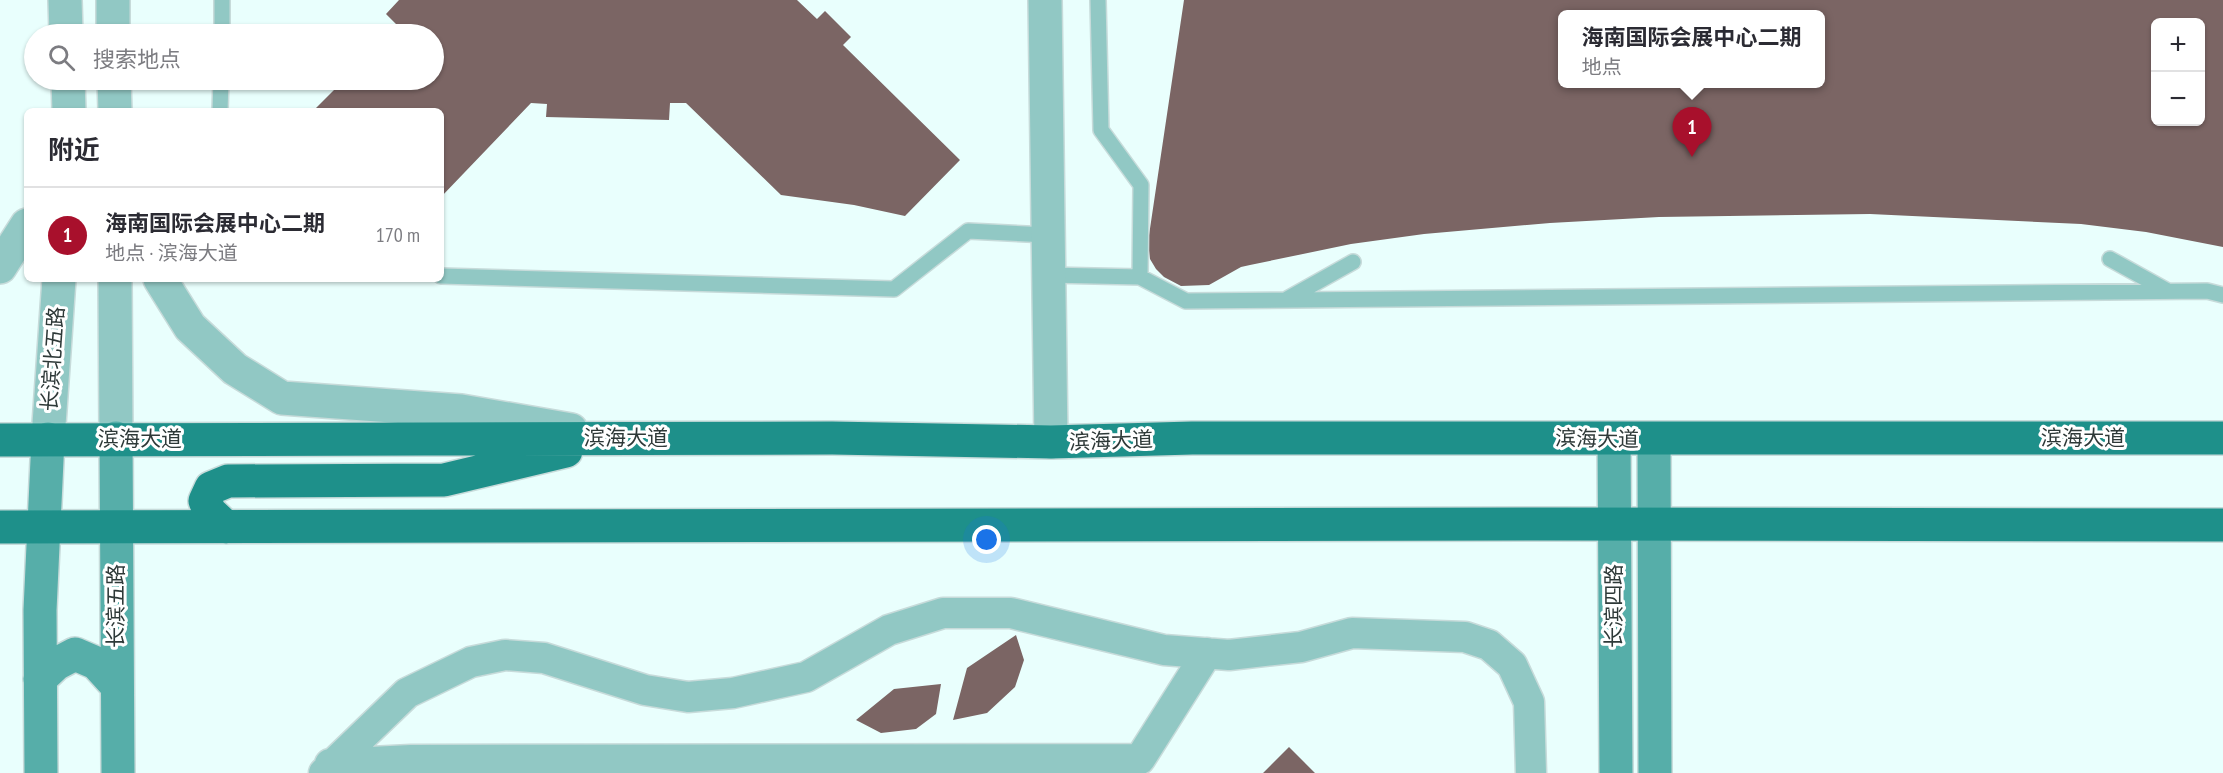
<!DOCTYPE html>
<html lang="zh">
<head>
<meta charset="utf-8">
<style>
  body { margin:0; font-family:"PT Sans Narrow","Noto Sans SC",sans-serif; background:#f2f2f3; color:#2b2b33 }
  .controls { position:absolute; right:18px; top:18px; display:grid; overflow:hidden; border-radius:9px; box-shadow:0 2px 4px #0004 }
  .controls button { width:54px; height:54px; display:grid; place-items:center; padding:0; border:0; border-bottom:2px solid #e1e1e2; background:#fff; color:#2b2b33; font:30px sans-serif }
  .you { position:absolute; left:987px; top:540px; width:21px; height:21px; margin:-15px; border:4px solid #fff; border-radius:50%; background:#1a73e8; box-shadow:0 0 0 9px #1a73e833 }
  .badge { display:grid; place-items:center; width:39px; height:39px; border-radius:50%; background:#a8102c; color:#fff; font-size:20px; font-weight:700 }
  .pin { position:absolute; translate:-50% -50px; filter:drop-shadow(0 2px 3px #0008) }
  .pin::after { content:''; position:absolute; top:32px; width:21px; height:18px; background:inherit; clip-path:polygon(0 0,100% 0,50% 100%) }
  .popup { position:absolute; left:1558px; top:10px; width:267px; height:78px; box-sizing:border-box; display:grid; place-content:center; border-radius:9px; background:#fff; filter:drop-shadow(0 2px 4px #0005); font-size:20px; white-space:nowrap; color:#7c7c81 }
  .popup b { font-size:22px; color:#2b2b33 }
  .popup::after { content:''; position:absolute; left:50%; top:100%; margin-left:-12px; border:12px solid transparent; border-top-color:#fff }
  .list { margin:0; padding:0; list-style:none }
  h2 { display:flex; justify-content:space-between; align-items:center; height:78px; margin:0; padding:0 24px; font-size:26px }
  h2 small { font-size:20px; font-weight:400; color:#7c7c81 }
  .list li { display:grid; grid-template-columns:39px 1fr auto; gap:18px; align-items:center; box-sizing:border-box; height:96px; padding:0 24px; border-top:2px solid #e1e1e2 }
  .list b { display:block; font-size:22px; white-space:nowrap }
  .list p { margin:0; font-size:20px; white-space:nowrap; color:#7c7c81 }
  .list em { font-size:20px; font-style:normal; color:#7c7c81 }
  .icon { flex:none; width:33px; height:33px; fill:none; stroke:currentColor; stroke-width:2; stroke-linecap:round; stroke-linejoin:round }
  .map { position:relative; flex:none; width:2223px; height:773px; overflow:hidden }
  .search { position:absolute; background:#fff; box-shadow:0 2px 4px #0004; left:24px; top:24px; width:420px; height:66px; display:flex; align-items:center; gap:15px; box-sizing:border-box; padding:0 21px; border-radius:33px; color:#7c7c81; font-size:22px }
  .panel { position:absolute; background:#fff; box-shadow:0 2px 4px #0004; left:24px; top:108px; width:420px; height:174px; border-radius:9px }
  .map>svg:first-child { display:block }
  .building { fill:#7b6564; fill-rule:evenodd }
  .lines { fill:none; stroke-linecap:round; stroke-linejoin:round }
  .service-casing { stroke:#c7dbda; stroke-width:18 }
  .minor-casing { stroke:#c7dbda; stroke-width:33 }
  .tertiary-casing { stroke:#c7dbda; stroke-width:36 }
  .secondary-casing { stroke:#c7dbda; stroke-width:36 }
  .trunk-casing { stroke:#c7dbda; stroke-width:36 }
  .service { stroke:#91c8c4; stroke-width:15 }
  .minor { stroke:#91c8c4; stroke-width:30 }
  .tertiary { stroke:#91c8c4; stroke-width:33 }
  .secondary { stroke:#56aea9; stroke-width:33 }
  .trunk { stroke:#1e908a; stroke-width:33 }
  .labels { text-anchor:middle; stroke-width:6; stroke-linejoin:round; paint-order:stroke }
  .street-label { font-size:21px; fill:#2e3938; stroke:#fff }
</style>
</head>
<body>
<div class="map">
<svg width="2223" height="773" viewBox="0 0 2223 773">
  <rect width="100%" height="100%" fill="#e9fffd"/>
  <path class="building" d="M 399,0 L 797,0 L 817,19 L 825,11 L 851,37 L 843,45 L 960,160 L 905,216 L 854,205 L 781,195 L 686,103 L 670,103 L 669,120 L 546,117 L 547,104 L 531,103 L 441,197 L 441,111 L 313,111 L 344,80 L 434,80 L 434,34 L 388,34 L 397,25 L 386,14 Z
    M 1184,0 L 2223,0 L 2223,247 L 2146,232 L 2081,224 L 1870,214 L 1659,217 L 1550,223 L 1424,234 L 1351,244 L 1250,265 L 1241,267 L 1209,285 L 1181,286 L 1164,277 L 1156,269 L 1150,259 L 1148,242 ZM 1563,15 L 1821,15 L 1821,84 L 1563,84 ZM 2156,22 L 2200,22 L 2200,122 L 2156,122 Z
    M 1016,635 L 1024,660 L 1015,687 L 987,713 L 953,720 L 967,668 Z
    M 941,684 L 936,714 L 916,729 L 881,733 L 856,720 L 894,689 Z
    M 1289,747 L 1315,773 L 1263,773 Z"/>
  <g class="lines">
    <g class="service-casing">
      <path id="service" d="M 1098,0 L 1101,130 L 1141,185 L 1140,277
        M 222,34 L 222,0
        M 220,111 L 221,80
        M 2110,259 L 2166,290
        M 1049,275 L 1140,277 L 1186,301 L 2207,291 L 2223,295
        M 441,276 L 894,289 L 968,231 L 1048,235
        M 1287,299 L 1353,262"/>
    </g>
    <g class="minor-casing">
      <path id="minor" d="M 330,764 L 411,760 L 1140,759 L 1207,653
        M 324,773 L 407,693 L 471,662 L 505,655 L 544,658 L 645,690 L 688,697 L 733,693 L 806,677 L 889,630 L 943,613 L 1011,613 L 1164,650 L 1229,655 L 1301,647 L 1352,633 L 1465,637 L 1489,645 L 1512,665 L 1529,702 L 1531,773"/>
    </g>
    <g class="tertiary-casing">
      <path id="tertiary" d="M 65,0 L 66,34
        M 113,0 L 113,34
        M 1045,0 L 1051,442
        M 68,80 L 69,111
        M 114,80 L 115,111
        M 0,267 L 27,225
        M 115,279 L 116,438
        M 160,279 L 190,327 L 235,369 L 282,398 L 461,411 L 571,430
        M 48,439 L 59,279"/>
    </g>
    <g class="secondary-casing">
      <path id="secondary" d="M 116,438 L 118,773
        M 1614,439 L 1616,773
        M 1654,439 L 1655,773
        M 40,679 L 56,664 L 75,654 L 96,663 L 116,685
        M 41,773 L 40,610 L 48,439"/>
    </g>
    <g class="trunk-casing">
      <path id="trunk" d="M 0,440 L 832,438 L 1051,442 L 1192,438 L 2223,438
        M 0,527 L 1537,524 L 2223,525
        M 226,527 L 210,512 L 205,501 L 211,488 L 228,481 L 444,480 L 566,451"/>
    </g>
    <use href="#service" class="service"/>
    <use href="#minor" class="minor"/>
    <use href="#tertiary" class="tertiary"/>
    <use href="#secondary" class="secondary"/>
    <use href="#trunk" class="trunk"/>
  </g>
  <g class="labels">
    <g class="street-label">
      <text transform="translate(53 359) rotate(-86)" y="7">长滨北五路</text>
      <text x="626" y="445">滨海大道</text>
      <text x="2083" y="445">滨海大道</text>
      <text x="140" y="446">滨海大道</text>
      <text transform="translate(1597 439) rotate(1)" y="7">滨海大道</text>
      <text transform="translate(1111 441) rotate(-2)" y="7">滨海大道</text>
      <text transform="translate(116 606) rotate(-90)" y="7">长滨五路</text>
      <text transform="translate(1614 606) rotate(-90)" y="7">长滨四路</text>
    </g>
  </g>
</svg>
<div class="controls">
<button>+</button>
<button>−</button>
</div>
<div class="you"></div>
<div class="pin badge" style="left:1692px;top:157px">1</div>
<div class="popup"><b>海南国际会展中心二期</b>地点</div>
<div class="search"><svg class="icon" aria-label="search" viewBox="0 0 24 24"><circle cx="10" cy="10" r="6"/><path d="M15 15l6 6"/></svg>搜索地点</div>
<section class="panel">
<h2>附近<small></small></h2>
<ul class="list">
<li><span class="badge">1</span><div><b>海南国际会展中心二期</b><p>地点 · 滨海大道</p></div><em>170 m</em></li>
</ul>
</section>
</div>
</body>
</html>
